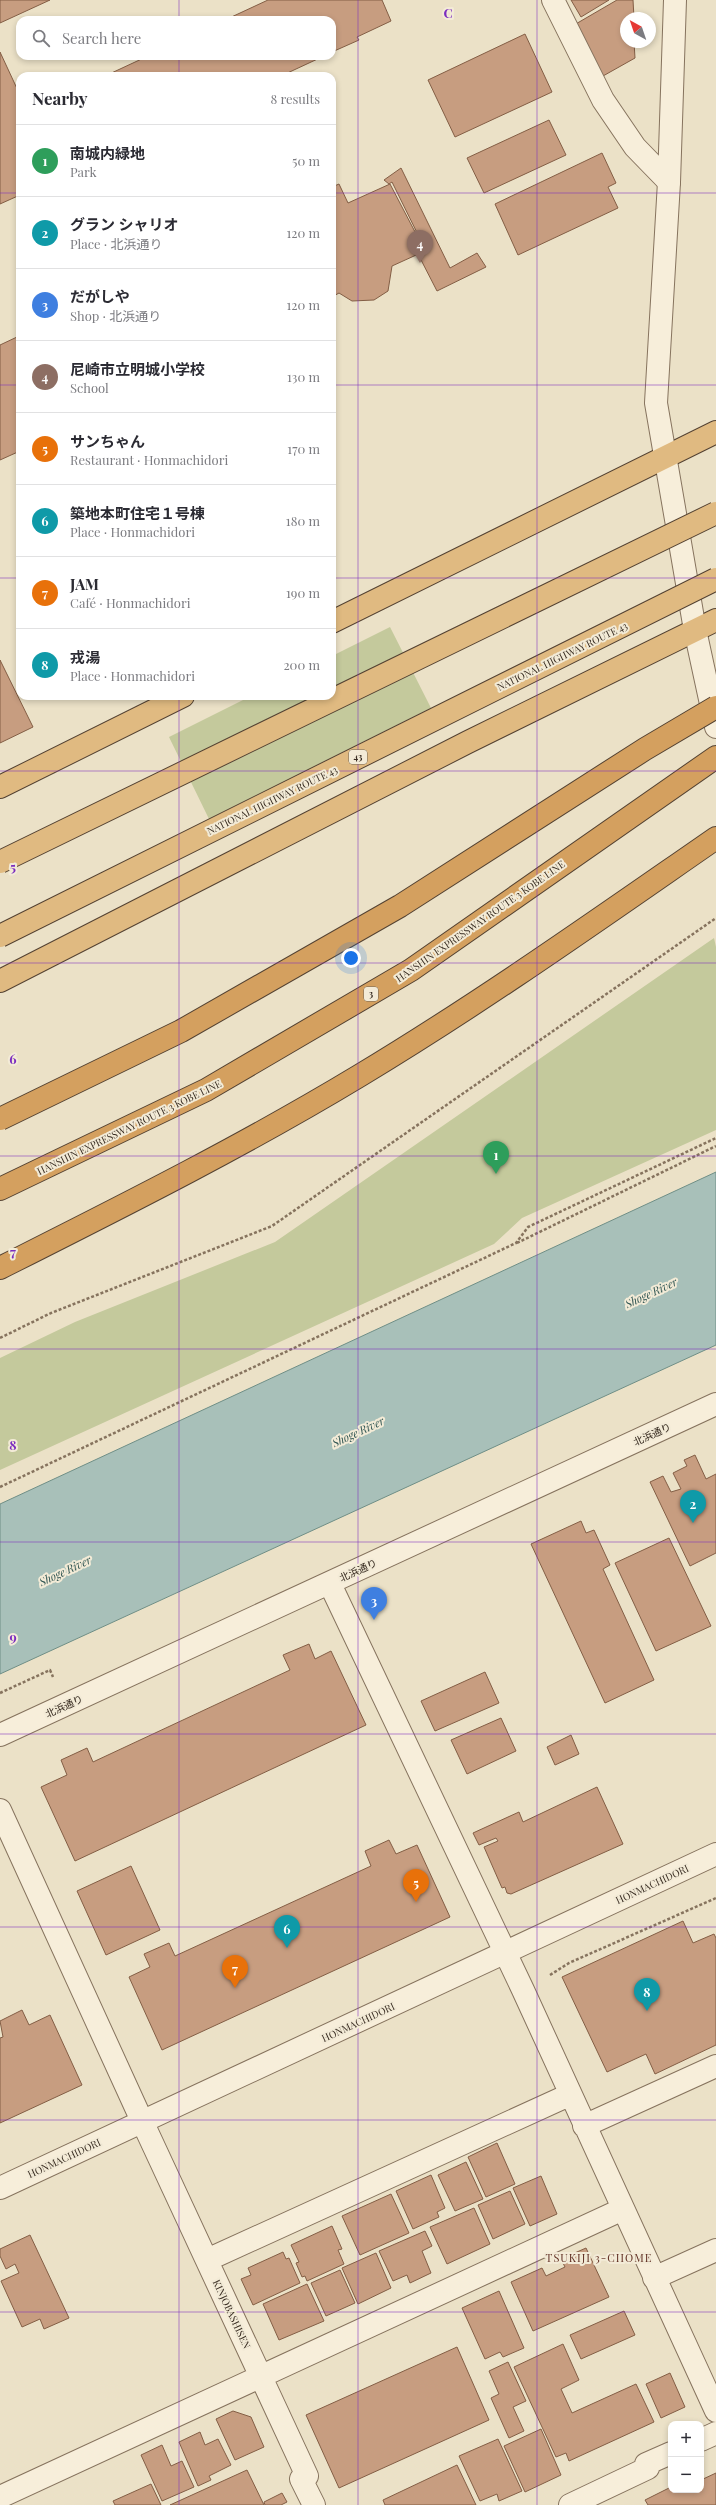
<!DOCTYPE html>
<html lang="en">
<head>
<meta charset="utf-8">
<style>
  body { margin:0; font-family:"Playfair Display","Noto Sans JP",serif; background:#f2f2f3; color:#2b2b33 }
  .controls { position:absolute; right:12px; bottom:12px; display:grid; overflow:hidden; border-radius:8px; box-shadow:0 2px 6px #0003 }
  .controls button { width:36px; height:36px; display:grid; place-items:center; padding:0; border:0; border-bottom:1px solid #e1e1e2; background:#fff; color:#2b2b33; font:20px sans-serif }
  .compass { position:absolute; left:620px; top:12px; width:36px; height:36px; border-radius:50%; background:#fff; box-shadow:0 2px 6px #0003; rotate:320deg }
  .you { position:absolute; left:351px; top:958px; width:14px; height:14px; margin:-10px; border:3px solid #fff; border-radius:50%; background:#1a73e8; box-shadow:0 0 0 6px #1a73e833 }
  .badge { display:grid; place-items:center; width:26px; height:26px; border-radius:50%; background:#0f766e; color:#fff; font-size:13px; font-weight:700 }
  .pin { position:absolute; translate:-50% -33px; filter:drop-shadow(0 1px 2px #0008) }
  .pin::after { content:''; position:absolute; top:21px; width:14px; height:12px; background:inherit; clip-path:polygon(0 0,100% 0,50% 100%) }
  .list { margin:0; padding:0; list-style:none }
  h2 { display:flex; justify-content:space-between; align-items:center; height:52px; margin:0; padding:0 16px; font-size:17px }
  h2 small { font-size:13px; font-weight:400; color:#7c7c81 }
  .list li { display:grid; grid-template-columns:26px 1fr auto; gap:12px; align-items:center; box-sizing:border-box; height:72px; padding:0 16px; border-top:1px solid #e1e1e2 }
  .list b { display:block; font-size:15px; white-space:nowrap }
  .list p { margin:0; font-size:13px; white-space:nowrap; color:#7c7c81 }
  .list em { font-size:13px; font-style:normal; color:#7c7c81 }
  .icon { flex:none; width:22px; height:22px; fill:none; stroke:currentColor; stroke-width:2; stroke-linecap:round; stroke-linejoin:round }
  .map { position:relative; flex:none; width:716px; height:2505px; overflow:hidden }
  .search { position:absolute; background:#fff; box-shadow:0 2px 6px #0003; left:16px; top:16px; width:320px; height:44px; display:flex; align-items:center; gap:10px; box-sizing:border-box; padding:0 14px; border-radius:12px; color:#7c7c81; font-size:15px }
  .panel { position:absolute; background:#fff; box-shadow:0 2px 6px #0003; left:16px; top:72px; width:320px; height:628px; border-radius:12px }
  .map>svg:first-child { display:block }
  .green { fill:#c4c99c }
  .water { fill:#a8c0b9; stroke:#6f8e86 }
  .building { fill:#c79d80; stroke:#835e45 }
  .lines { fill:none; stroke-linecap:round; stroke-linejoin:round }
  .pedestrian-casing { stroke:#86735e; stroke-width:24 }
  .minor-casing { stroke:#86735e; stroke-width:24 }
  .tertiary-casing { stroke:#86735e; stroke-width:24 }
  .trunk-casing { stroke:#544232; stroke-width:24 }
  .motorway-casing { stroke:#544232; stroke-width:24 }
  .path { stroke:#86735e; stroke-width:2.5; stroke-dasharray:3 2; stroke-linecap:butt }
  .pedestrian { stroke:#f7eeda; stroke-width:22 }
  .minor { stroke:#f7eeda; stroke-width:22 }
  .tertiary { stroke:#f7eeda; stroke-width:22 }
  .trunk { stroke:#e0ba81; stroke-width:22 }
  .motorway { stroke:#d4a05f; stroke-width:22 }
  .trunk-bridge-casing { stroke:#544232; stroke-width:24; stroke-linecap:butt }
  .motorway-bridge-casing { stroke:#544232; stroke-width:24; stroke-linecap:butt }
  .trunk-bridge { stroke:#e0ba81; stroke-width:22 }
  .motorway-bridge { stroke:#d4a05f; stroke-width:22 }
  .grid { fill:none; stroke:#7b2cbf; stroke-width:1; stroke-opacity:0.55 }
  .labels { text-anchor:middle; stroke-width:4; stroke-linejoin:round; paint-order:stroke }
  .shield { fill:#f3ebd7; stroke:#6f6557; stroke-width:1 }
  .shield-label { font-size:9px; font-weight:bold; fill:#372b20 }
  .street-label { font-size:10px; fill:#372b20; stroke:#f3ebd7 }
  .water-label { font-size:11px; font-style:italic; fill:#315653; stroke:#f3ebd7 }
  .neighbourhood-label { font-size:11px; letter-spacing:1px; fill:#613023; stroke:#f3ebd7 }
  .grid-label { font-size:13px; text-anchor:middle; font-weight:bold; fill:#7b2cbf; stroke:#f3ebd7; stroke-width:4; stroke-linejoin:round; paint-order:stroke }
</style>
</head>
<body>
<div class="map">
<svg width="716" height="2505" viewBox="0 0 716 2505">
  <rect width="100%" height="100%" fill="#ebe1c7"/>
  <path class="green" d="M 390,627 L 431,708 L 209,819 L 169,737 L 251,696 L 332,696 L 332,656 Z
    M 714,938 L 716,947 L 716,1130 L 522,1218 L 494,1244 L 0,1470 L 0,1358 L 75,1322 L 275,1242 Z"/>
  <path class="water" d="M 716,1172 L 716,1345 L 0,1674 L 0,1504 Z"/>
  <path class="building" d="M 0,0 L 50,0 L 0,23 Z
    M 268,0 L 382,0 L 391,21 L 357,37 L 359,40 L 332,52 L 332,20 L 225,20 Z
    M 571,0 L 609,0 L 581,17 Z
    M 617,0 L 633,0 L 634,18 L 626,18 L 626,42 L 634,42 L 635,58 L 603,76 L 574,25 Z
    M 525,34 L 552,92 L 455,137 L 428,80 Z
    M 0,52 L 20,95 L 20,195 L 0,204 Z
    M 148,56 L 324,56 L 281,76 L 105,76 Z
    M 549,120 L 566,155 L 484,193 L 467,158 Z
    M 602,153 L 616,183 L 608,187 L 618,208 L 518,255 L 495,204 Z
    M 401,168 L 450,268 L 477,253 L 486,267 L 437,291 L 419,256 L 427,253 L 392,182 L 389,184 L 384,180 Z
    M 339,184 L 348,203 L 390,184 L 425,251 L 392,266 L 388,291 L 374,300 L 352,301 L 339,293 L 332,297 L 332,187 Z
    M 17,337 L 20,343 L 20,451 L 0,460 L 0,345 Z
    M 0,660 L 33,727 L 0,743 Z
    M 695,1455 L 706,1479 L 716,1474 L 716,1553 L 690,1566 L 650,1482 L 663,1476 L 671,1492 L 681,1489 L 673,1473 L 687,1466 L 684,1460 Z
    M 581,1521 L 586,1533 L 594,1530 L 610,1565 L 603,1569 L 654,1680 L 605,1703 L 531,1544 Z
    M 669,1538 L 711,1626 L 656,1651 L 615,1563 Z
    M 309,1644 L 315,1659 L 331,1651 L 366,1725 L 75,1861 L 41,1787 L 67,1775 L 61,1760 L 87,1748 L 93,1762 L 290,1670 L 283,1655 Z
    M 485,1672 L 499,1703 L 435,1731 L 421,1701 Z
    M 501,1718 L 516,1751 L 467,1774 L 451,1740 Z
    M 571,1735 L 579,1754 L 555,1765 L 547,1747 Z
    M 597,1787 L 623,1844 L 511,1894 L 507,1893 L 505,1887 L 502,1888 L 484,1847 L 498,1841 L 496,1838 L 479,1845 L 473,1833 L 519,1812 L 523,1822 Z
    M 389,1840 L 396,1854 L 417,1845 L 450,1917 L 162,2050 L 129,1977 L 150,1967 L 144,1954 L 169,1943 L 175,1956 L 371,1866 L 365,1851 Z
    M 131,1866 L 160,1930 L 106,1955 L 77,1891 Z
    M 683,1921 L 693,1943 L 714,1934 L 716,1938 L 716,2045 L 655,2074 L 646,2054 L 607,2072 L 562,1977 Z
    M 22,2010 L 29,2025 L 50,2015 L 82,2085 L 0,2123 L 0,2038 L 3,2037 L 0,2021 Z
    M 497,2143 L 515,2184 L 486,2197 L 468,2157 Z
    M 466,2162 L 483,2199 L 455,2211 L 438,2175 Z
    M 431,2175 L 445,2208 L 437,2212 L 439,2217 L 413,2229 L 396,2191 Z
    M 541,2176 L 557,2214 L 530,2226 L 513,2188 Z
    M 510,2191 L 525,2224 L 493,2239 L 478,2205 Z
    M 391,2194 L 409,2233 L 360,2255 L 342,2216 Z
    M 474,2208 L 490,2244 L 447,2264 L 430,2227 Z
    M 332,2226 L 342,2249 L 338,2250 L 344,2264 L 307,2281 L 305,2276 L 302,2277 L 296,2263 L 299,2262 L 291,2245 Z
    M 425,2231 L 432,2246 L 422,2251 L 431,2273 L 410,2283 L 407,2275 L 393,2281 L 379,2251 Z
    M 30,2235 L 69,2318 L 44,2329 L 40,2319 L 22,2327 L 1,2281 L 19,2273 L 15,2264 L 6,2269 L 0,2256 L 0,2249 Z
    M 586,2248 L 609,2297 L 533,2331 L 511,2282 L 542,2268 L 546,2276 L 565,2267 L 561,2259 Z
    M 283,2252 L 286,2259 L 289,2258 L 300,2283 L 253,2305 L 241,2279 L 251,2275 L 248,2268 Z
    M 376,2253 L 391,2288 L 358,2304 L 342,2268 Z
    M 340,2270 L 355,2303 L 326,2316 L 311,2283 Z
    M 307,2284 L 324,2321 L 279,2340 L 263,2304 Z
    M 499,2291 L 524,2348 L 503,2357 L 500,2352 L 485,2359 L 462,2308 Z
    M 624,2311 L 635,2335 L 581,2359 L 570,2335 Z
    M 563,2344 L 579,2380 L 561,2389 L 572,2413 L 636,2384 L 654,2422 L 569,2461 L 566,2453 L 556,2457 L 514,2367 Z
    M 457,2347 L 489,2420 L 339,2488 L 306,2415 Z
    M 508,2362 L 526,2401 L 513,2407 L 524,2431 L 509,2438 L 491,2398 L 499,2394 L 489,2371 Z
    M 670,2373 L 685,2407 L 661,2418 L 646,2384 Z
    M 233,2411 L 251,2417 L 264,2447 L 235,2460 L 216,2419 Z
    M 541,2429 L 561,2475 L 525,2492 L 504,2446 Z
    M 200,2432 L 205,2445 L 218,2439 L 231,2465 L 209,2476 L 211,2480 L 198,2486 L 179,2442 Z
    M 498,2439 L 522,2491 L 499,2501 L 497,2494 L 480,2501 L 459,2456 Z
    M 162,2445 L 171,2466 L 182,2461 L 194,2487 L 162,2501 L 141,2455 Z
    M 457,2465 L 476,2505 L 385,2505 L 383,2500 Z
    M 247,2470 L 264,2505 L 170,2505 Z
    M 716,2473 L 716,2505 L 648,2505 L 645,2500 L 671,2487 L 671,2490 L 701,2490 L 701,2480 Z
    M 151,2484 L 161,2505 L 115,2505 L 113,2501 Z
    M 282,2493 L 287,2502 L 281,2505 L 265,2505 L 264,2502 Z"/>
  <g class="lines">
    <g class="pedestrian-casing">
      <path id="pedestrian" d="M 0,1810 L 142,2121"/>
    </g>
    <g class="minor-casing">
      <path id="minor" d="M 553,0 L 603,100 L 635,147 L 669,182
        M 695,630 L 716,727
        M 330,1584 L 523,1990 L 716,2411
        M 0,1735 L 716,1404
        M 142,2121 L 307,2476 L 301,2479 L 314,2505
        M 584,2126 L 716,2066
        M 207,2260 L 569,2095
        M 654,2278 L 716,2250
        M 701,2440 L 716,2433
        M 0,2497 L 623,2209
        M 570,2505 L 648,2468 L 646,2464 L 671,2453"/>
    </g>
    <g class="tertiary-casing">
      <path id="tertiary" d="M 675,0 L 669,182 L 656,403 L 695,630
        M 0,2188 L 716,1854"/>
    </g>
    <g class="trunk-casing">
      <path id="trunk" d="M 332,622 L 716,432
        M 0,787 L 183,696
        M 0,981 L 468,742 L 716,620"/>
    </g>
    <g class="motorway-casing">
      <path id="motorway" d="M 0,1189 L 206,1090 L 411,970 L 716,757
        M 0,1268 C 121,1207 243,1146 359,1076 C 482,1002 599,919 716,838"/>
    </g>
    <path class="path" d="M 517,1243 L 716,1146
      M 0,1338 L 51,1313 L 272,1226 L 716,918
      M 0,1487 L 516,1243 L 528,1227 L 716,1138
      M 0,1693 L 50,1670 L 53,1677
      M 550,1975 L 569,1963 L 716,1898"/>
    <use href="#pedestrian" class="pedestrian"/>
    <use href="#minor" class="minor"/>
    <use href="#tertiary" class="tertiary"/>
    <use href="#trunk" class="trunk"/>
    <use href="#motorway" class="motorway"/>
    <g class="trunk-bridge-casing">
      <path id="trunk-bridge" d="M 0,862 L 716,513
        M 0,936 L 716,579"/>
    </g>
    <g class="motorway-bridge-casing">
      <path id="motorway-bridge" d="M 0,1119 L 181,1031 L 400,906 L 645,749 L 716,707"/>
    </g>
    <use href="#trunk-bridge" class="trunk-bridge"/>
    <use href="#motorway-bridge" class="motorway-bridge"/>
  </g>
  <path class="grid" d="M 179,0 L 179,20M 358,0 L 358,2505M 537,0 L 537,2505M 179,56 L 179,76M 0,193 L 20,193M 332,193 L 716,193M 0,385 L 20,385M 332,385 L 716,385M 0,578 L 20,578M 332,578 L 716,578M 179,696 L 179,2505M 0,771 L 716,771M 0,963 L 716,963M 0,1156 L 716,1156M 0,1349 L 716,1349M 0,1542 L 716,1542M 0,1734 L 716,1734M 0,1927 L 716,1927M 0,2120 L 716,2120M 0,2312 L 716,2312"/>
  <g class="labels">
    <g class="shield">
      <rect x="349" y="750" width="18" height="14" rx="3"/>
      <rect x="364" y="987" width="14" height="14" rx="3"/>
    </g>
    <g class="shield-label">
      <text x="358" y="760">43</text>
      <text x="371" y="997">3</text>
    </g>
    <g class="street-label">
      <text transform="translate(562 656) rotate(-26)" y="4">NATIONAL HIGHWAY ROUTE 43</text>
      <text transform="translate(272 800) rotate(-26)" y="4">NATIONAL HIGHWAY ROUTE 43</text>
      <text transform="translate(480 921) rotate(-35)" y="4">HANSHIN EXPRESSWAY ROUTE 3 KOBE LINE</text>
      <text transform="translate(129 1127) rotate(-26)" y="4">HANSHIN EXPRESSWAY ROUTE 3 KOBE LINE</text>
      <text transform="translate(652 1434) rotate(-25)" y="4">北浜通り</text>
      <text transform="translate(358 1570) rotate(-25)" y="4">北浜通り</text>
      <text transform="translate(64 1706) rotate(-25)" y="4">北浜通り</text>
      <text transform="translate(652 1884) rotate(-25)" y="4">HONMACHIDORI</text>
      <text transform="translate(358 2022) rotate(-25)" y="4">HONMACHIDORI</text>
      <text transform="translate(64 2158) rotate(-25)" y="4">HONMACHIDORI</text>
      <text transform="translate(232 2314) rotate(65)" y="4">KINJOBASHISEN</text>
    </g>
    <g class="water-label">
      <text transform="translate(651 1293) rotate(-25)" y="4">Shoge River</text>
      <text transform="translate(358 1432) rotate(-25)" y="4">Shoge River</text>
      <text transform="translate(65 1571) rotate(-25)" y="4">Shoge River</text>
    </g>
    <g class="neighbourhood-label">
      <text x="599" y="2262">TSUKIJI 3-CHOME</text>
    </g>
  </g>
  <g class="grid-label">
    <text x="448" y="18">C</text>
    <text x="13" y="872">5</text>
    <text x="13" y="1064">6</text>
    <text x="13" y="1257">7</text>
    <text x="13" y="1450">8</text>
    <text x="13" y="1642">9</text>
  </g>
</svg>
<div class="controls">
<button>+</button>
<button>−</button>
</div>
<svg class="compass" viewBox="-18 -18 36 36"><path d="M0-13l5 13h-10z" fill="#e53935"/><path d="M0 13l5-13h-10z" fill="#7c7c81"/></svg>
<div class="you"></div>
<div class="pin badge" style="left:496px;top:1174px;background:#2e9e5b">1</div>
<div class="pin badge" style="left:693px;top:1523px;background:#0f9aa8">2</div>
<div class="pin badge" style="left:374px;top:1620px;background:#3f7fe0">3</div>
<div class="pin badge" style="left:420px;top:263px;background:#8d6e63">4</div>
<div class="pin badge" style="left:416px;top:1902px;background:#e8710a">5</div>
<div class="pin badge" style="left:287px;top:1948px;background:#0f9aa8">6</div>
<div class="pin badge" style="left:235px;top:1988px;background:#e8710a">7</div>
<div class="pin badge" style="left:647px;top:2011px;background:#0f9aa8">8</div>
<div class="search"><svg class="icon" aria-label="search" viewBox="0 0 24 24"><circle cx="10" cy="10" r="6"/><path d="M15 15l6 6"/></svg>Search here</div>
<section class="panel">
<h2>Nearby<small>8 results</small></h2>
<ul class="list">
<li><span class="badge" style="background:#2e9e5b">1</span><div><b>南城内緑地</b><p>Park</p></div><em>50 m</em></li>
<li><span class="badge" style="background:#0f9aa8">2</span><div><b>グラン シャリオ</b><p>Place · 北浜通り</p></div><em>120 m</em></li>
<li><span class="badge" style="background:#3f7fe0">3</span><div><b>だがしや</b><p>Shop · 北浜通り</p></div><em>120 m</em></li>
<li><span class="badge" style="background:#8d6e63">4</span><div><b>尼崎市立明城小学校</b><p>School</p></div><em>130 m</em></li>
<li><span class="badge" style="background:#e8710a">5</span><div><b>サンちゃん</b><p>Restaurant · Honmachidori</p></div><em>170 m</em></li>
<li><span class="badge" style="background:#0f9aa8">6</span><div><b>築地本町住宅１号棟</b><p>Place · Honmachidori</p></div><em>180 m</em></li>
<li><span class="badge" style="background:#e8710a">7</span><div><b>JAM</b><p>Café · Honmachidori</p></div><em>190 m</em></li>
<li><span class="badge" style="background:#0f9aa8">8</span><div><b>戎湯</b><p>Place · Honmachidori</p></div><em>200 m</em></li>
</ul>
</section>
</div>
</body>
</html>
